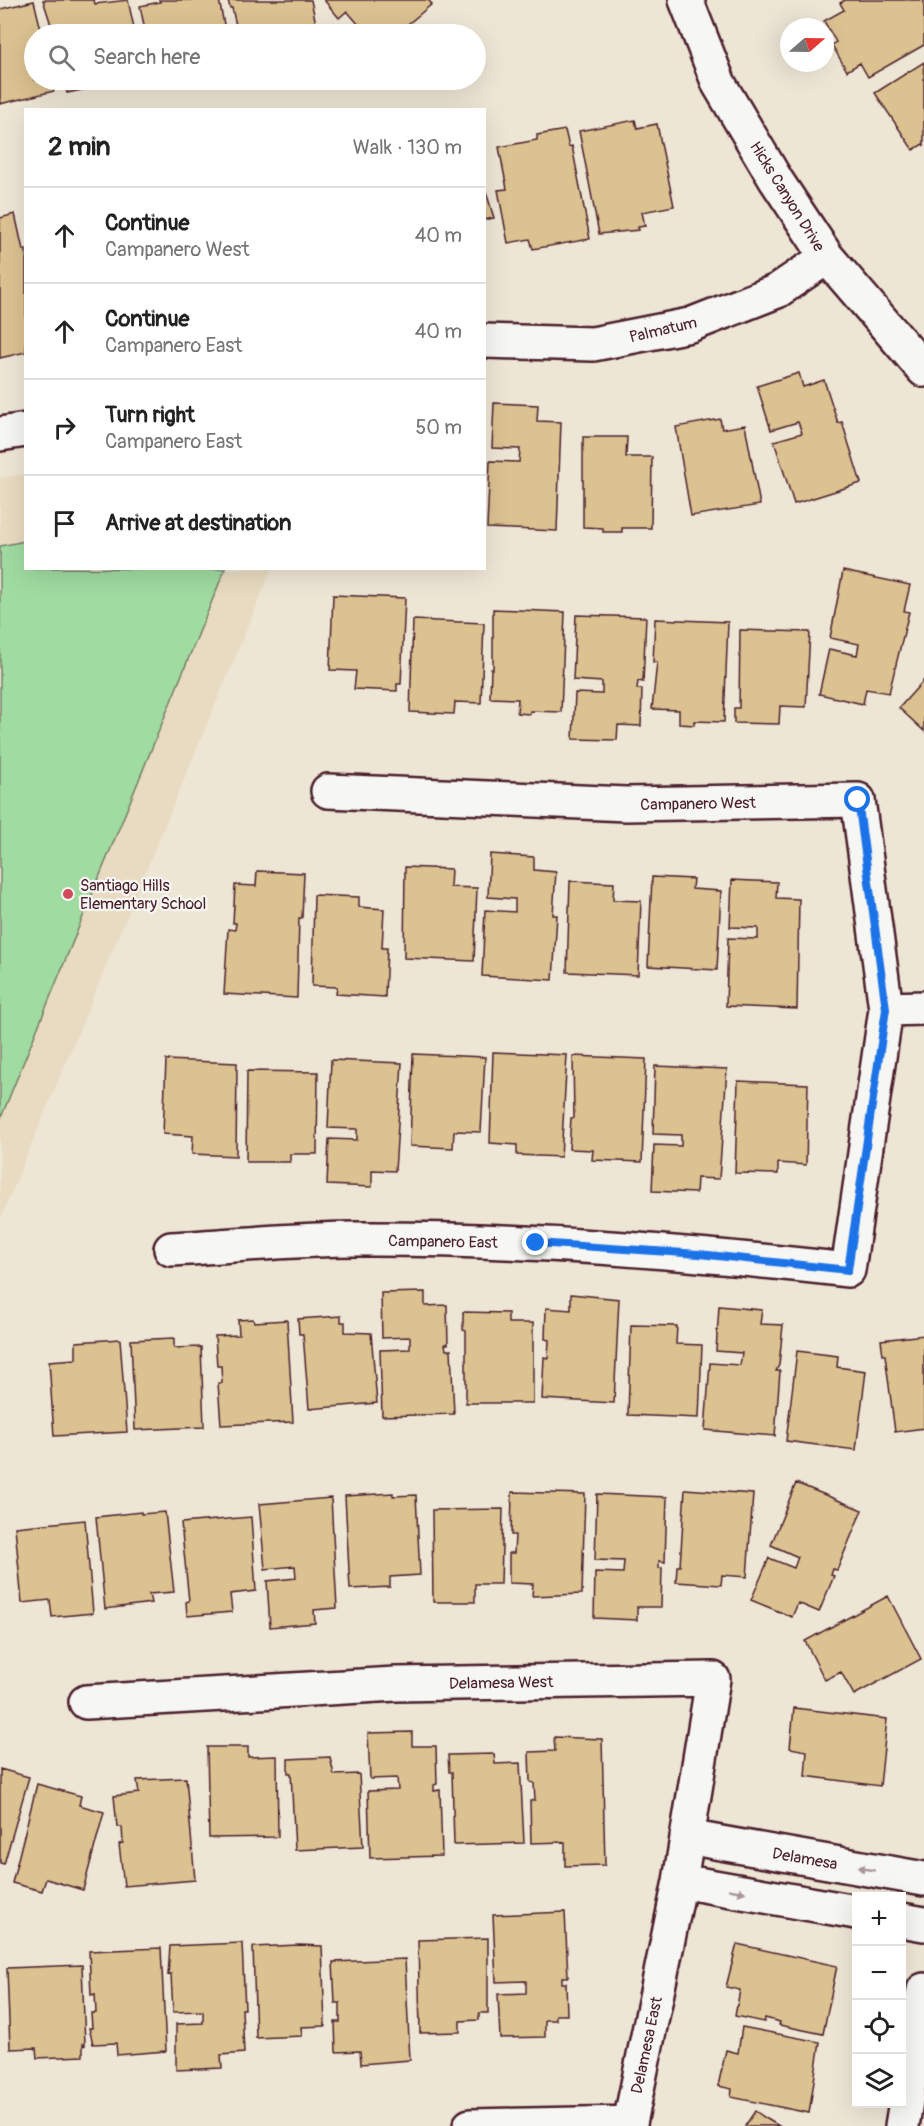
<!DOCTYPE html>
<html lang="en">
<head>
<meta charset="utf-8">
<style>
  body { margin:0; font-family:Pangolin,sans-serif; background:#f6f6f6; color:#222 }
  .controls { position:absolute; right:18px; bottom:18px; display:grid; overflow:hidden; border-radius:0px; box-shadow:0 6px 24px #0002 }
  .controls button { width:54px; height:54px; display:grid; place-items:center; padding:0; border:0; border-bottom:2px solid #e0e0e0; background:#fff; color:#222; font:30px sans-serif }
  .compass { position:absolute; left:780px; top:18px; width:54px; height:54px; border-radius:50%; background:#fff; box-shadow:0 6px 24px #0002; rotate:70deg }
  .stop { position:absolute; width:18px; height:18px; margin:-14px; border:4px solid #1a73e8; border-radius:50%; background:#fff }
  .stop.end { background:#1a73e8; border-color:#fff; box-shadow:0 2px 6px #0008 }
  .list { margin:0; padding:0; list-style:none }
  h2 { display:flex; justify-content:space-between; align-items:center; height:78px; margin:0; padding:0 24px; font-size:26px }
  h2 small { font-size:20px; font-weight:400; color:#767676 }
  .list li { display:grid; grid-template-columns:39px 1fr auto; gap:18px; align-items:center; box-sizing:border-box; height:96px; padding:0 24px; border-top:2px solid #e0e0e0 }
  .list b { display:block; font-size:22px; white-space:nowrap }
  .list p { margin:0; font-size:20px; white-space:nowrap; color:#767676 }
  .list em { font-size:20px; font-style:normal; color:#767676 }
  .icon { flex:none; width:33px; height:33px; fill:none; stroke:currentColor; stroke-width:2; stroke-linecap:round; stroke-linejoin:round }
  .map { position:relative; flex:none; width:924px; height:2126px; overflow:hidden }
  .search { position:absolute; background:#fff; box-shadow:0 6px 24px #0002; left:24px; top:24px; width:462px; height:66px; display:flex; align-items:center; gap:15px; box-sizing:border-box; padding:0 21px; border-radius:33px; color:#767676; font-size:22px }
  .panel { position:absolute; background:#fff; box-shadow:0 6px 24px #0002; left:24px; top:108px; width:462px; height:462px; border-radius:0px }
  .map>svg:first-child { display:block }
  .built { fill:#e8dbc1 }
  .green { fill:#a0dba1; stroke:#757d66; stroke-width:1.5 }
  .building { fill:#dbc291; stroke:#4a1f2b; stroke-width:1.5 }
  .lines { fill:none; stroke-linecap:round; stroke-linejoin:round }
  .minor-casing { stroke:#4a1f2b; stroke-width:38 }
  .minor { stroke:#f6f6f2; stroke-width:33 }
  .oneway { fill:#a99598 }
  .route { stroke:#1a73e8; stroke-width:8 }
  .poi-dot { fill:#d1495b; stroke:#f6f6f2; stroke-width:2 }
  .labels { text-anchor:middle; stroke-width:4.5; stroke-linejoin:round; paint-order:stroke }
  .street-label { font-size:16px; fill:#4a1f2b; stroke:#f6f6f2 }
  .poi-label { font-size:16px; fill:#4a1f2b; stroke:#f6f6f2; text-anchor:start }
</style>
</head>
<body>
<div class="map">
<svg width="924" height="2126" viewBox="0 0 924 2126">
  <rect width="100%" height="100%" fill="#eee6d5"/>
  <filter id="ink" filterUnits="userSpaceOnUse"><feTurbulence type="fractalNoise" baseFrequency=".0167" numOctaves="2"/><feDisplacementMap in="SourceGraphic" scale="12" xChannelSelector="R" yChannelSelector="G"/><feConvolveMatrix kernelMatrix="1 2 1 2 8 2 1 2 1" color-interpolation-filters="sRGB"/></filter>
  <g filter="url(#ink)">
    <path class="built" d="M 25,474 L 26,568 L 272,569 L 0,1220 L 0,478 Z"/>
    <path class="green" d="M 25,541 L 26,568 L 225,569 L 0,1120 L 0,546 Z"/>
    <path class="building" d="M 43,0 L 94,0 L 95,4 L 128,0 L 134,28 L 131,29 L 132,34 L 54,34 Z
      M 159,0 L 219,0 L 226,34 L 156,34 L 154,28 L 145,30 L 140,6 L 160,2 Z
      M 228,0 L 311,0 L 318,34 L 238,34 L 232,8 L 230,8 Z
      M 324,0 L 428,0 L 432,4 L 396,34 L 367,34 L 347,11 L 339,18 Z
      M 845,0 L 924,0 L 924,45 L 868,77 L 860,63 L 847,71 L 832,45 L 836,42 L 824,21 L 844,10 L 840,3 Z
      M 34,1 L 42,34 L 34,34 L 34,80 L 52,80 L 54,91 L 0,104 L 0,9 Z
      M 924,62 L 924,146 L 923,144 L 913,150 L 875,93 Z
      M 64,80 L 124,80 L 124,81 L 67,93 Z
      M 635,120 L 637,128 L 657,124 L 674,206 L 642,212 L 645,226 L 638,227 L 639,230 L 599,234 L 579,131 Z
      M 565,130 L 569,147 L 572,146 L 590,239 L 533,249 L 530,239 L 508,243 L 498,190 L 507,189 L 499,147 L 537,140 L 537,135 Z
      M 484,185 L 494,218 L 484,220 Z
      M 15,214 L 23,250 L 26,250 L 26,352 L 0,358 L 0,218 Z
      M 799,373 L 803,387 L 824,380 L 838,423 L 842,422 L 861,483 L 794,504 L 774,441 L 802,433 L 798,422 L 771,430 L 757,386 Z
      M 494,403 L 538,405 L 537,421 L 561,422 L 557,531 L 487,528 L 490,461 L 519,462 L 520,449 L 492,448 Z
      M 720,419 L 722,429 L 745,425 L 760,505 L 691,516 L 676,427 Z
      M 583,437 L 627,437 L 626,457 L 652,457 L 651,528 L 622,528 L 622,532 L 603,532 L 603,528 L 583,527 Z
      M 843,571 L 910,585 L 904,611 L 909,612 L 889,693 L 866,689 L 863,704 L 819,694 L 829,649 L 857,655 L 859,644 L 830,638 Z
      M 333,595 L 405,598 L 401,684 L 397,684 L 397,691 L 354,689 L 356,671 L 330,670 Z
      M 493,609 L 565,612 L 561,712 L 530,711 L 530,714 L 517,713 L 518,699 L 490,698 L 491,669 L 493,669 Z
      M 576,615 L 646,617 L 643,682 L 638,681 L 637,689 L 642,689 L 641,726 L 618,725 L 617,740 L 573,739 L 575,693 L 602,694 L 602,682 L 573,680 Z
      M 655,619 L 728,622 L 724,722 L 694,721 L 694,725 L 679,724 L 679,710 L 652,709 L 657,662 L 653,662 Z
      M 413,620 L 484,623 L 481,703 L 455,702 L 454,714 L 410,712 Z
      M 740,630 L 810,632 L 806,707 L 780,706 L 779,724 L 734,723 L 734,708 L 739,708 Z
      M 924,680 L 924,731 L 899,708 Z
      M 490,854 L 534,857 L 534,870 L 556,872 L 553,915 L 557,915 L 553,980 L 482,976 L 485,910 L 515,912 L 515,899 L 488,897 Z
      M 405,867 L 451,869 L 450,887 L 477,888 L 474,961 L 404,958 Z
      M 257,871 L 304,873 L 302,918 L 299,918 L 297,998 L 224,994 L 228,929 L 235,930 L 236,923 L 233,923 L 235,885 L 256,886 Z
      M 652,877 L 693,879 L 692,889 L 721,891 L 717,970 L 648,966 Z
      M 732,880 L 777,882 L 776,898 L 799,899 L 797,1009 L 726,1006 L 728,938 L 758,939 L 758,928 L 730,927 Z
      M 570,881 L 614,883 L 613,900 L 641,901 L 638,975 L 567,972 Z
      M 314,895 L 359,897 L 359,907 L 384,909 L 382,948 L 387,948 L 385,997 L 336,994 L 337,987 L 312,986 Z
      M 493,1052 L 567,1055 L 561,1157 L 517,1155 L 517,1145 L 490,1143 Z
      M 413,1054 L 485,1057 L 481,1132 L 454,1131 L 453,1148 L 410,1146 Z
      M 573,1056 L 646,1059 L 642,1162 L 592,1160 L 593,1150 L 569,1149 L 571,1118 L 574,1118 Z
      M 166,1060 L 237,1063 L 236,1156 L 192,1154 L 193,1136 L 163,1134 Z
      M 331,1060 L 402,1063 L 395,1171 L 372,1170 L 372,1187 L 327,1185 L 329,1139 L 357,1140 L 357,1129 L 328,1128 Z
      M 655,1066 L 727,1069 L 719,1179 L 697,1178 L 696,1193 L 652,1191 L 654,1145 L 681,1146 L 681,1135 L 653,1134 Z
      M 247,1071 L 318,1072 L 317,1154 L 290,1154 L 290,1162 L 246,1162 Z
      M 738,1081 L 808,1084 L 806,1165 L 778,1163 L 778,1174 L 735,1173 Z
      M 425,1292 L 425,1306 L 447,1305 L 448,1344 L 445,1344 L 446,1350 L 451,1350 L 454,1414 L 382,1416 L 380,1350 L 410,1349 L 410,1337 L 382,1338 L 381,1293 Z
      M 571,1294 L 619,1299 L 614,1403 L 542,1399 L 544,1357 L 548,1358 L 549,1340 L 545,1339 L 546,1308 L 571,1310 Z
      M 719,1306 L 762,1310 L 760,1324 L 783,1325 L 779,1365 L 776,1371 L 780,1371 L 775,1436 L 705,1430 L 710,1363 L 740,1365 L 742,1353 L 716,1351 Z
      M 463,1312 L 508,1313 L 508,1323 L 533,1323 L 533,1403 L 466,1403 L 466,1331 L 463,1330 Z
      M 341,1316 L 341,1322 L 345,1322 L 345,1332 L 371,1333 L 377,1403 L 309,1409 L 303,1334 L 299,1334 L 298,1319 Z
      M 253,1319 L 254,1322 L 287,1320 L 293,1422 L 221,1425 L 218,1383 L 222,1383 L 221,1366 L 217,1366 L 215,1336 L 239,1335 L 238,1320 Z
      M 631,1325 L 677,1326 L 676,1344 L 702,1345 L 699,1418 L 628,1415 Z
      M 924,1335 L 924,1428 L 895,1432 L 885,1355 L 883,1355 L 881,1340 Z
      M 174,1338 L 174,1348 L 201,1347 L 204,1427 L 135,1430 L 131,1340 Z
      M 120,1339 L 127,1432 L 54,1436 L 49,1361 L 76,1359 L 76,1342 Z
      M 797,1351 L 838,1356 L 837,1367 L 866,1371 L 856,1450 L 786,1441 Z
      M 796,1483 L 862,1510 L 837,1570 L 833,1569 L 831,1575 L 834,1576 L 819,1612 L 798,1603 L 792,1617 L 751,1600 L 769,1558 L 794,1568 L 798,1557 L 771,1545 Z
      M 685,1489 L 753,1494 L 747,1577 L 722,1575 L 721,1585 L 676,1582 L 677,1566 L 680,1566 Z
      M 512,1492 L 585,1494 L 582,1594 L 532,1596 L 533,1584 L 509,1583 L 509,1553 L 514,1553 L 515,1535 L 511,1535 Z
      M 393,1493 L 393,1496 L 416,1495 L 420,1575 L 390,1577 L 390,1587 L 350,1589 L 345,1496 Z
      M 597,1494 L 667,1497 L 665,1562 L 659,1561 L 659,1568 L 662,1568 L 661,1607 L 637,1607 L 637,1620 L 594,1618 L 595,1572 L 623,1573 L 624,1561 L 595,1560 Z
      M 331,1498 L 337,1608 L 314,1610 L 315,1623 L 270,1627 L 267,1581 L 296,1578 L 295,1566 L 265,1569 L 259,1504 Z
      M 503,1509 L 501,1584 L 475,1584 L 475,1602 L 433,1602 L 432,1510 Z
      M 141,1512 L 141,1514 L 165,1512 L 174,1592 L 149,1594 L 151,1603 L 105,1609 L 96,1517 Z
      M 251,1517 L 256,1591 L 230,1594 L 232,1612 L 187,1616 L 186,1602 L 189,1601 L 181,1523 Z
      M 85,1520 L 93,1613 L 52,1617 L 50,1600 L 22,1603 L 15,1527 Z
      M 888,1596 L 921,1659 L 854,1695 L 841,1672 L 825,1680 L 805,1641 Z
      M 794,1708 L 887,1719 L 880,1786 L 805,1776 L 807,1751 L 790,1748 Z
      M 412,1732 L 412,1746 L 436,1746 L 437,1784 L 434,1785 L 434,1791 L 440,1790 L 442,1856 L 370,1858 L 368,1791 L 398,1790 L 397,1778 L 370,1779 L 368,1733 Z
      M 554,1737 L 602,1739 L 605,1865 L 565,1866 L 565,1842 L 531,1843 L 530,1801 L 535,1800 L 534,1783 L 530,1782 L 529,1752 L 555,1751 Z
      M 207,1747 L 248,1747 L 248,1757 L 277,1756 L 278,1837 L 209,1838 Z
      M 494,1754 L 495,1764 L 520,1763 L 524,1843 L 454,1845 L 452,1772 L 449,1772 L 448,1755 Z
      M 330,1757 L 334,1775 L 359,1774 L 363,1847 L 295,1850 L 291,1773 L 288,1773 L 288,1759 Z
      M 0,1769 L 29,1777 L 4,1864 L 0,1863 Z
      M 186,1778 L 195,1880 L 124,1886 L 119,1844 L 123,1843 L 122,1827 L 117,1827 L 114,1796 L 139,1793 L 137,1780 Z
      M 37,1784 L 81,1796 L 79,1805 L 104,1812 L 83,1890 L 46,1879 L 42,1891 L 12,1883 Z
      M 565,1912 L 568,1977 L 562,1977 L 562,1983 L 566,1983 L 567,2015 L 556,2015 L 556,2020 L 545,2020 L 545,2037 L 500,2038 L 498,1994 L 526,1993 L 526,1981 L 496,1982 L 493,1915 Z
      M 488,1938 L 488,2013 L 479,2013 L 479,2020 L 460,2021 L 460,2032 L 420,2033 L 418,1940 Z
      M 242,1943 L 245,2009 L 242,2009 L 244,2053 L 221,2055 L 222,2068 L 176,2070 L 176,2024 L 203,2023 L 203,2011 L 173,2012 L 171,1974 L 168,1975 L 170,1946 Z
      M 737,1944 L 837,1966 L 823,2034 L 779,2025 L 780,2022 L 765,2018 L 764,2022 L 735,2016 L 740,1990 L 726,1987 Z
      M 299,1945 L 322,1946 L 325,2026 L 301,2027 L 302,2036 L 256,2038 L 253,1947 Z
      M 161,1948 L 166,2051 L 117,2055 L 116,2043 L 93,2044 L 89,2028 L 92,2028 L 91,2013 L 96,2013 L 95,1994 L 91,1995 L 89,1951 Z
      M 405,1959 L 410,2060 L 361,2064 L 360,2051 L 336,2052 L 335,2022 L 340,2022 L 340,2003 L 335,2003 L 333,1962 Z
      M 82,1965 L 85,2045 L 83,2044 L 83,2056 L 37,2058 L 36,2048 L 10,2049 L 7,1968 Z
      M 742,2027 L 820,2042 L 809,2113 L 731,2097 L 732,2089 L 718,2086 L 726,2050 L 738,2053 Z
      M 755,2111 L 767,2119 L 779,2126 L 745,2126 Z"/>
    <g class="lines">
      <g class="minor-casing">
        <path id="minor" d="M 686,0 L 719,84 L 776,180 L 827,257 L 924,370
          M 484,341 L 593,344 L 690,325 L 777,291 L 827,257
          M 0,434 L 26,430
          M 886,1009 L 924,1008
          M 171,1249 C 232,1246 295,1239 357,1239 C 521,1238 685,1252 848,1270 L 886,1009 L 858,800 L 626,804 L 328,791
          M 86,1702 L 396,1684 L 713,1679 L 680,1881 L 630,2123 L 470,2126
          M 687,1837 L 924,1879
          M 680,1881 L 856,1912
          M 902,1920 L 924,1924
          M 902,2126 L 924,1990"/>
      </g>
      <use href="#minor" class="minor"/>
    </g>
    <defs><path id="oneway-solid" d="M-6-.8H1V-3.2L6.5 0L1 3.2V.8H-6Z" transform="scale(1.5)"/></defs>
    <g class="oneway">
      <use href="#oneway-solid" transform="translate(866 1869) rotate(-170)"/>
      <use href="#oneway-solid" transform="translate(737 1891) rotate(10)"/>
    </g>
  </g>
  <g class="lines" filter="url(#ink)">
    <path class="route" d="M 536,1243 L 699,1254 L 848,1270 L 886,1009 L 858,800"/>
  </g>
  <circle class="poi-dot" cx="68" cy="894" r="6"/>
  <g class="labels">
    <g class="street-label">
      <text transform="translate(788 196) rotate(58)" y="6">Hicks Canyon Drive</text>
      <text transform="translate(663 329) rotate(-13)" y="6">Palmatum</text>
      <text transform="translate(698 803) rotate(-1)" y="6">Campanero West</text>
      <text transform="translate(443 1241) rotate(1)" y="6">Campanero East</text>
      <text transform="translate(501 1682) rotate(-1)" y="6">Delamesa West</text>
      <text transform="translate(805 1858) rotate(10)" y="6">Delamesa</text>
      <text transform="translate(646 2045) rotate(-78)" y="6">Delamesa East</text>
    </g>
    <g class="poi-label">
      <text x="80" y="891">Santiago Hills<tspan x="80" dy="18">Elementary School</tspan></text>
    </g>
  </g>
</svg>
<div class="controls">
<button>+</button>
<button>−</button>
<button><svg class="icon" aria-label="locate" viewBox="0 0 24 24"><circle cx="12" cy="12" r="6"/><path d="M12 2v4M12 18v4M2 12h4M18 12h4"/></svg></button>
<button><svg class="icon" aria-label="layers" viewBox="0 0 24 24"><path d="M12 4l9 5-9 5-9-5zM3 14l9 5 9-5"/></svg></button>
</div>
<svg class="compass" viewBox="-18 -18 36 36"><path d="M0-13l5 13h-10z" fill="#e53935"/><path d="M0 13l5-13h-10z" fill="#767676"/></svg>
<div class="stop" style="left:858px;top:800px"></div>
<div class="stop end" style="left:536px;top:1243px"></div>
<div class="search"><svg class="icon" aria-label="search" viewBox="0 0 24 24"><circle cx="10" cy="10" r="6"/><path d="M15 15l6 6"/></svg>Search here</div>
<section class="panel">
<h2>2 min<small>Walk · 130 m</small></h2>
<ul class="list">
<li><svg class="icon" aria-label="ahead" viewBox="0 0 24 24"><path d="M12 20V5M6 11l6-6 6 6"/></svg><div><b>Continue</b><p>Campanero West</p></div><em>40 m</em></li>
<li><svg class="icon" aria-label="ahead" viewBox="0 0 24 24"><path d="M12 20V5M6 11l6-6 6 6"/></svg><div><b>Continue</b><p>Campanero East</p></div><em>40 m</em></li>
<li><svg class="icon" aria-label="right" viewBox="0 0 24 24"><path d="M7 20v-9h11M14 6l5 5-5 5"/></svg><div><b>Turn right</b><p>Campanero East</p></div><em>50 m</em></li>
<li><svg class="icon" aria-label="arrive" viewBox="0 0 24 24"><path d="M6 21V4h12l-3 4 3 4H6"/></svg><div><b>Arrive at destination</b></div></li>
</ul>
</section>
</div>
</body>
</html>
